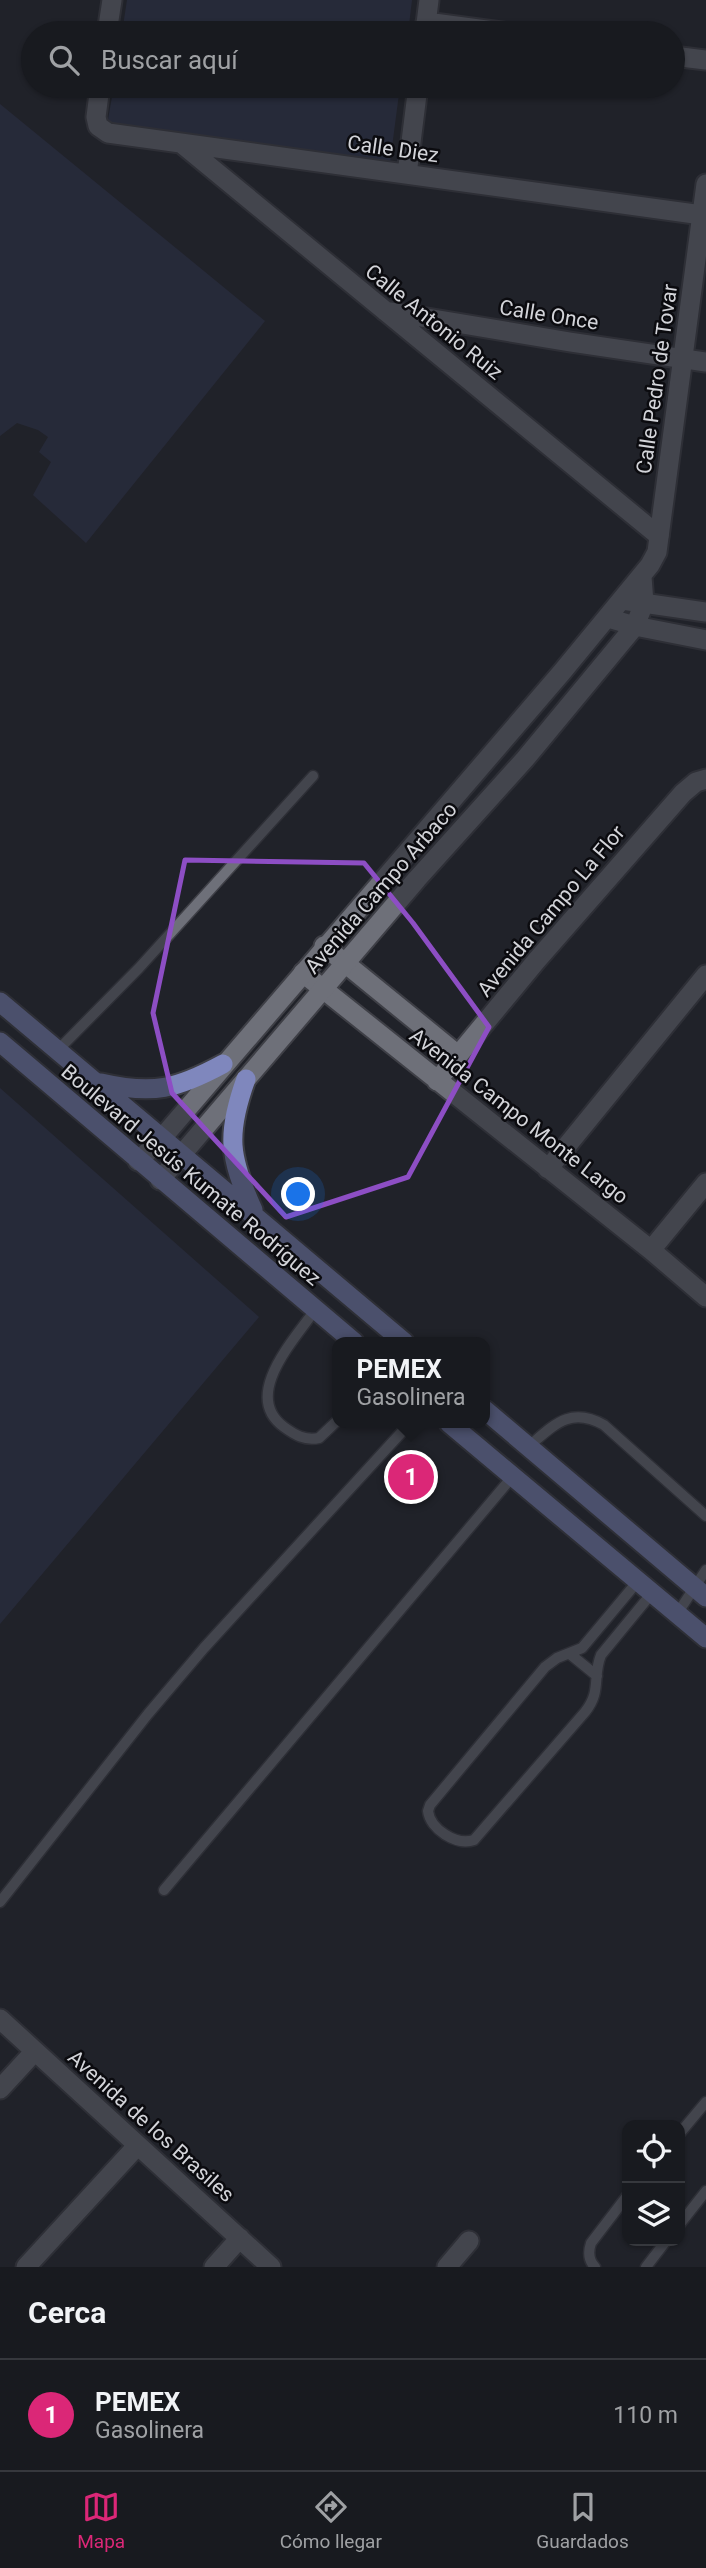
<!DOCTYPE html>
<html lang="es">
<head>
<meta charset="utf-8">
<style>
  body { margin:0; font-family:Roboto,sans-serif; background:#25272c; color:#f1f3f6 }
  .controls { position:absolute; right:21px; bottom:21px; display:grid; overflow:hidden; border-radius:14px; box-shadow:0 2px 5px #0004 }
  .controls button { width:63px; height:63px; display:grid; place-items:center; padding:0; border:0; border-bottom:2px solid #36383d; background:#181a1f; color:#f1f3f6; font:35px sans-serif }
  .you { position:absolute; left:299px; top:1195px; width:24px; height:24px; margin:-18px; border:5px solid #fff; border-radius:50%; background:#1a73e8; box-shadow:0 0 0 10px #1a73e833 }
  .badge { display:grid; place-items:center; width:46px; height:46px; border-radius:50%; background:#db2777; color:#fff; font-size:23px; font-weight:700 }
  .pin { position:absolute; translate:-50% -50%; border:4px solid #fff; box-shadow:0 2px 7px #0006 }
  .popup { position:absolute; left:332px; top:1337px; width:158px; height:91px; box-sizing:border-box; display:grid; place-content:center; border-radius:14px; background:#181a1f; filter:drop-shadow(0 2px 5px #0005); font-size:23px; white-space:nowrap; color:#9fa1a4 }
  .popup b { font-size:26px; color:#f1f3f6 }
  .popup::after { content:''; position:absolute; left:50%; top:100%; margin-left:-14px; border:14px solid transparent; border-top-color:#181a1f }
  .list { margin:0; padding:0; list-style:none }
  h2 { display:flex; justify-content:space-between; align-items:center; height:91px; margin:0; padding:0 28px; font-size:30px }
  h2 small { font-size:23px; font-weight:400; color:#9fa1a4 }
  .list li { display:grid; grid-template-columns:46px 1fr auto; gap:21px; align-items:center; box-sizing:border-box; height:112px; padding:0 28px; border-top:2px solid #36383d }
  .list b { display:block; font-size:26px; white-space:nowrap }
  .list p { margin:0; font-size:23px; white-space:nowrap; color:#9fa1a4 }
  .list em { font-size:23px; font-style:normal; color:#9fa1a4 }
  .icon { flex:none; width:38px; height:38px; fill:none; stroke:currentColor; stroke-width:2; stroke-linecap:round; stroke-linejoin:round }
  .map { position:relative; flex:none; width:706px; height:2267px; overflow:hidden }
  .search { position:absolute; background:#181a1f; box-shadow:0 2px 5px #0004; left:21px; right:21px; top:21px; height:77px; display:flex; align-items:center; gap:18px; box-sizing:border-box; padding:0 24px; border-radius:38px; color:#9fa1a4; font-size:26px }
  .sheet { height:203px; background:#181a1f }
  nav { display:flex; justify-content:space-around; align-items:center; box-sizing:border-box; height:98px; border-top:2px solid #36383d; background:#181a1f; font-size:19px; color:#9fa1a4 }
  nav a { display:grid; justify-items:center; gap:4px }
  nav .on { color:#db2777 }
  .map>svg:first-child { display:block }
  .green { fill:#2e334c }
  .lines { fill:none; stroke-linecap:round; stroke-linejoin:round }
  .service-casing { stroke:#3e3f46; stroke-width:13 }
  .minor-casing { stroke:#3e3f46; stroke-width:23 }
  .tertiary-casing { stroke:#3e3f46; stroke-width:23 }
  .trunk-casing { stroke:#3e3f46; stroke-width:23 }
  .service { stroke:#6e7079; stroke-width:10 }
  .minor { stroke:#6e7079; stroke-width:19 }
  .tertiary { stroke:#6e7079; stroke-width:19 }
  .trunk { stroke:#7f87bd; stroke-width:19 }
  .marked { fill:none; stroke:#8d4ec4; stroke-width:5; stroke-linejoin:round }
  .labels { text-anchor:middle; stroke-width:5; stroke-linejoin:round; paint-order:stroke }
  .street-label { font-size:21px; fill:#d3d4d9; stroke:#0b0b0f }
</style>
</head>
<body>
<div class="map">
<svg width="706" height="2267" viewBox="0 0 706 2267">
  <rect width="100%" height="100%" fill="#202229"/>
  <path class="green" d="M 127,0 L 412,0 L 408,33 L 122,33 Z
    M 114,86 L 400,86 L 390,162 L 107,125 Z
    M 0,104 L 265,321 L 86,543 L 33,495 L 51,462 L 39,452 L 48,437 L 38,430 L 17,423 L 0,436 Z
    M 0,1088 L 259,1317 L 0,1624 Z"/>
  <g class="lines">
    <g class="service-casing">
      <path id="service" d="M 58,1050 L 139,968 L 313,776
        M 315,1310 C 294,1340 241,1396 284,1427 C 295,1435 305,1441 319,1438 L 338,1420
        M 528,1447 C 554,1425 570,1406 604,1425 L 706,1516
        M 638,1581 L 582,1648 L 557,1658 L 545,1667 L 430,1805 L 428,1811 C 430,1829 456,1846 474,1840 L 585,1712 C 602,1691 592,1677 601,1655 L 652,1593
        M 677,1614 L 706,1570
        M 570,1654 L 597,1676
        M 164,1890 L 513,1476
        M 0,1902 L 148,1714 L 204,1648 L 410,1423
        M 680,2133 L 706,2102
        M 680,2224 L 706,2191
        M 595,2267 C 588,2260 588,2252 591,2243 L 627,2196
        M 646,2267 L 666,2241"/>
    </g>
    <g class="minor-casing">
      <path id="minor" d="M 426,22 L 509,33
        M 425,32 L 429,0
        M 107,33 L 112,0
        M 673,56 L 706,60
        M 100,86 L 96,117 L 98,126 L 108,133 L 702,215
        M 181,143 L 659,536
        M 407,174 L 418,86
        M 385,311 L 570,342 L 706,362
        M 622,600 L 706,612
        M 608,618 L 635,626 L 706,640
        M 324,946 L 458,1055
        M 303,973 L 651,1250 L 706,1297
        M 437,1081 L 537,960 L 683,793 L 696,782 L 706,779
        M 548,1169 L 706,975
        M 651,1250 L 706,1183
        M 0,2019 L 271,2267
        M 0,2089 L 35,2051
        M 26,2267 L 137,2146
        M 214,2267 L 240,2238
        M 447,2267 L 469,2241"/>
    </g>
    <g class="tertiary-casing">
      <path id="tertiary" d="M 138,1161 L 162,1138 L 562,672 L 650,565 L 657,552 L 706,184
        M 160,1180 L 417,879 L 525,759 L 635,626 L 644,603 L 642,577"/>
    </g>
    <g class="trunk-casing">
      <path id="trunk" d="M 0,1002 L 404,1342
        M 0,1042 L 354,1342
        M 246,1079 C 226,1134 229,1157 253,1210
        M 101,1083 C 153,1095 177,1089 223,1064
        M 485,1410 L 706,1597
        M 449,1423 L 706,1638"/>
    </g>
    <use href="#service" class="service"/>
    <use href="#minor" class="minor"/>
    <use href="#tertiary" class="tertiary"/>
    <use href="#trunk" class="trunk"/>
  </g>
  <path d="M0 0H706V2267H0ZM 185,860 L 364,863 L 413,923 L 489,1027 L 408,1177 L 286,1217 L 172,1093 L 153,1013 Z" fill="#202229" fill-opacity=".55" fill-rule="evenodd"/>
  <path class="marked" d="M 185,860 L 364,863 L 413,923 L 489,1027 L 408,1177 L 286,1217 L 172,1093 L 153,1013 Z"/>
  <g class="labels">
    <g class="street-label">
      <text transform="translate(393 149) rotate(8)" y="7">Calle Diez</text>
      <text transform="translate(549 315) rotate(9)" y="7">Calle Once</text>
      <text transform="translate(434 322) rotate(39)" y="7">Calle Antonio Ruiz</text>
      <text transform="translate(657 379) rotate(-82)" y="7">Calle Pedro de Tovar</text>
      <text transform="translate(381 888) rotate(-49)" y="7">Avenida Campo Arbaco</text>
      <text transform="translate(551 911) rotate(-50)" y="7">Avenida Campo La Flor</text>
      <text transform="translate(519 1116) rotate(38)" y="7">Avenida Campo Monte Largo</text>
      <text transform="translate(191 1175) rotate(40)" y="7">Boulevard Jesús Kumate Rodríguez</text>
      <text transform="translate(151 2126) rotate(42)" y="7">Avenida de los Brasiles</text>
    </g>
  </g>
</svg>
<div class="controls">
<button><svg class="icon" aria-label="locate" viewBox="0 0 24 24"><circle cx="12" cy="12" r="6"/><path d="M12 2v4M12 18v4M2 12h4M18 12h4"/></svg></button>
<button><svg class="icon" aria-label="layers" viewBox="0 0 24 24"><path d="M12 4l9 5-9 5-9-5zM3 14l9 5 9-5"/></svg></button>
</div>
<div class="you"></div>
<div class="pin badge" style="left:411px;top:1477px">1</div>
<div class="popup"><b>PEMEX</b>Gasolinera</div>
<div class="search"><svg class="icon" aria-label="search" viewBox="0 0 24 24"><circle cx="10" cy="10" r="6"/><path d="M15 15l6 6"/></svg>Buscar aquí</div>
</div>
<section class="sheet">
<h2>Cerca<small></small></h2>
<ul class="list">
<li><span class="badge">1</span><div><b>PEMEX</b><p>Gasolinera</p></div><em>110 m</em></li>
</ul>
</section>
<nav>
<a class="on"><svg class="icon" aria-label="map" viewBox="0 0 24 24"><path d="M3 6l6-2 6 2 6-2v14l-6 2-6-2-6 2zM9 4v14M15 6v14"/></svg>Mapa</a>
<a><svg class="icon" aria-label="directions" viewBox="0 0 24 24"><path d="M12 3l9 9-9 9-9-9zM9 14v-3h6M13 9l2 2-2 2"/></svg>Cómo llegar</a>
<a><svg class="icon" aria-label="saved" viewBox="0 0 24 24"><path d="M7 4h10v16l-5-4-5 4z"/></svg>Guardados</a>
</nav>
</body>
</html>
